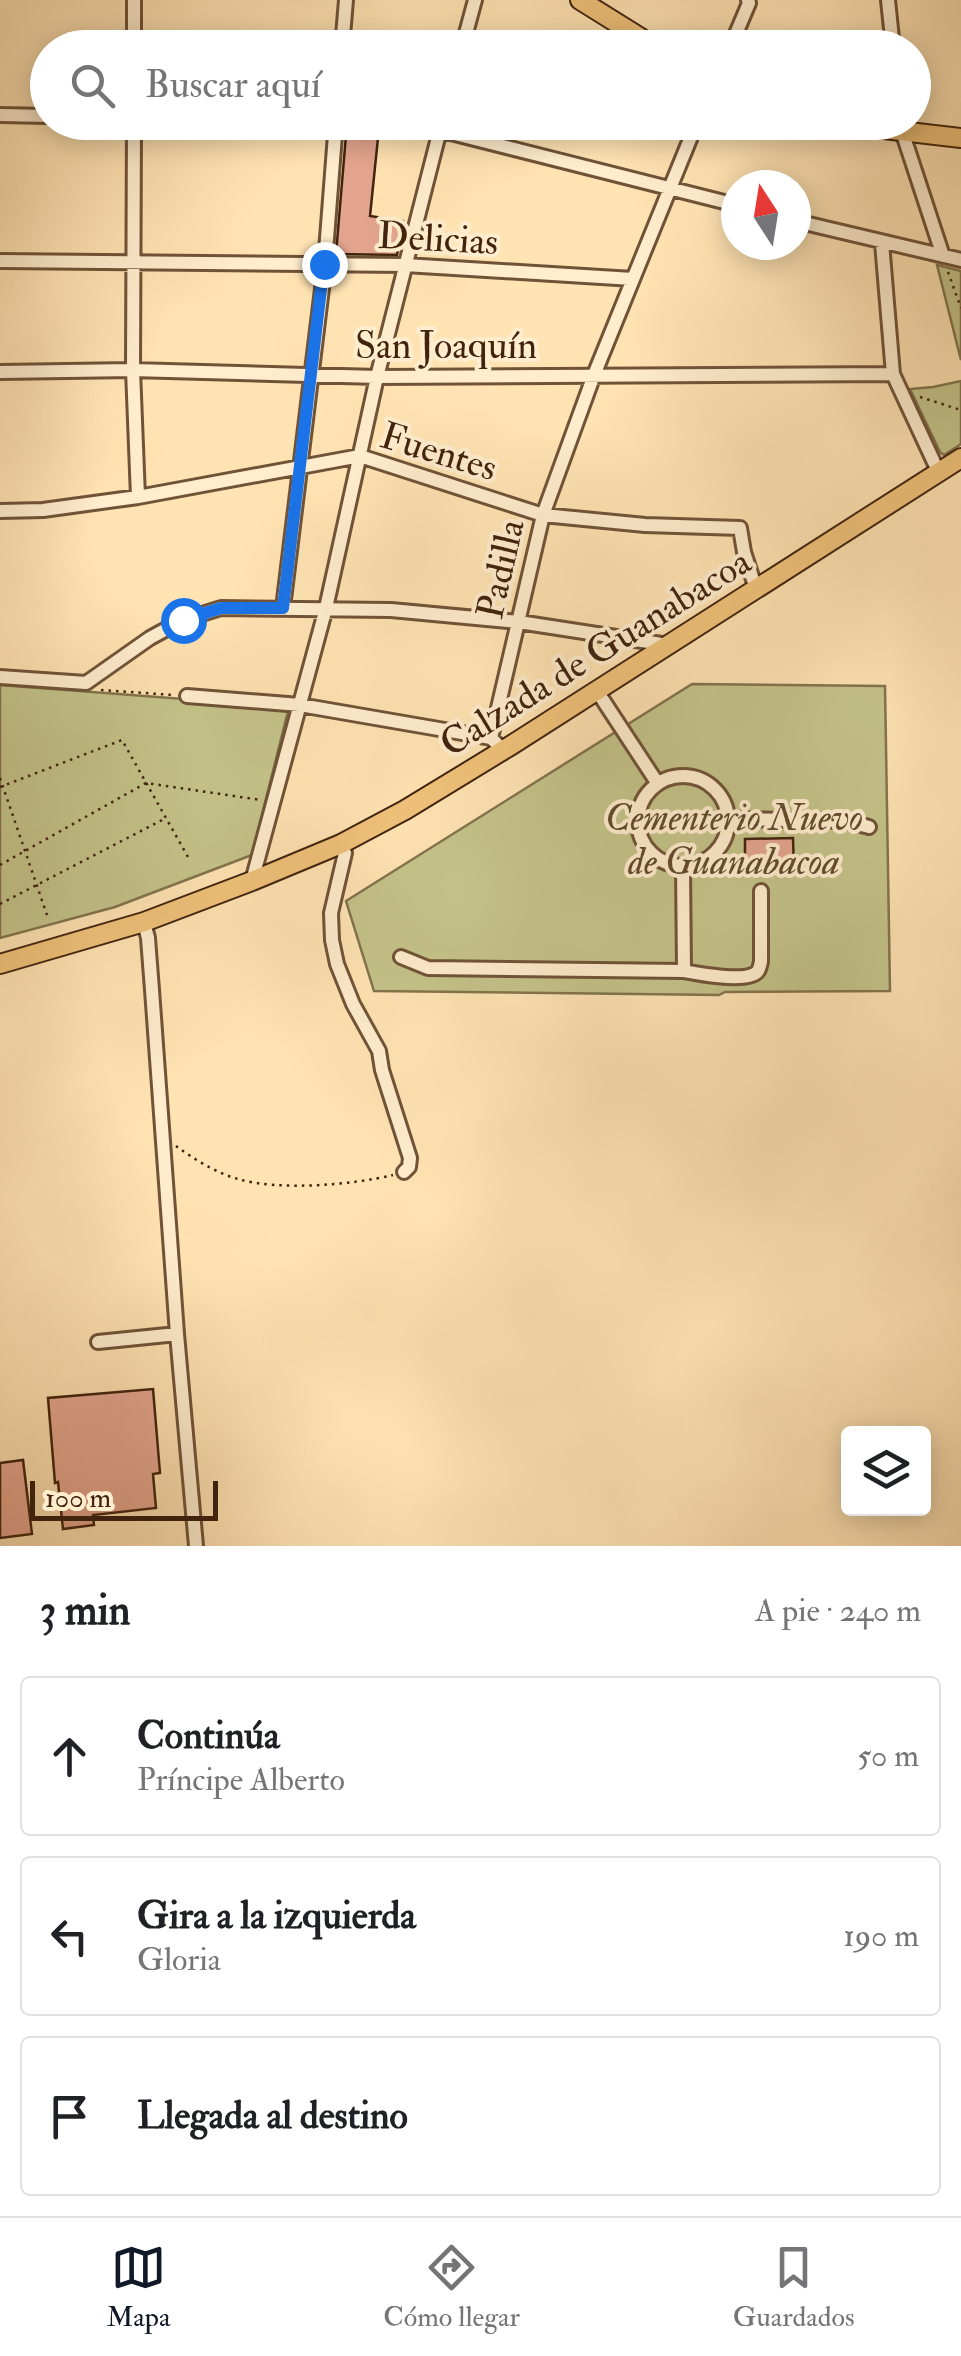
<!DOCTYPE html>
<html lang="es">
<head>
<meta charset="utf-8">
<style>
  body { margin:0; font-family:"IM FELL Double Pica",serif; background:#f6f6f6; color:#202124 }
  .controls { position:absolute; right:30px; bottom:30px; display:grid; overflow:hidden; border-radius:10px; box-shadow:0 5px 25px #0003 }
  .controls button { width:90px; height:90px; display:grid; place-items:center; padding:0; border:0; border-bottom:2px solid #e0e0e0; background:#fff; color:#202124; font:50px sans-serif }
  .compass { position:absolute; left:721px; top:170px; width:90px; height:90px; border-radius:50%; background:#fff; box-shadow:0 5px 25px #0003; rotate:348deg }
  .scale { position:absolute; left:30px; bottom:25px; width:188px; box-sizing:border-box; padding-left:10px; border:5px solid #41230e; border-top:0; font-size:28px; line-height:35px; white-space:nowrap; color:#41230e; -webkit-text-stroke:8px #ffedce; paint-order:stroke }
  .stop { position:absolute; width:30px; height:30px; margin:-22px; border:8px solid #1a73e8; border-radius:50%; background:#fff }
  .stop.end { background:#1a73e8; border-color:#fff; box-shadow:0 2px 10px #0008 }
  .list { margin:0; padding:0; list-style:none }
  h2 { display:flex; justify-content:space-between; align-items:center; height:130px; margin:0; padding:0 40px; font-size:42px }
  h2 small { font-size:32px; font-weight:400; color:#757577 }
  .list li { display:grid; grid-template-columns:65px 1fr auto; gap:30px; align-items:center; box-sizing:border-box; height:160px; margin:0 20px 20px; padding:0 20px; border:2px solid #e0e0e0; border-radius:10px }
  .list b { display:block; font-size:38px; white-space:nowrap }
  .list p { margin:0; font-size:32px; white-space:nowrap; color:#757577 }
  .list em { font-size:32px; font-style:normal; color:#757577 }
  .icon { flex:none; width:55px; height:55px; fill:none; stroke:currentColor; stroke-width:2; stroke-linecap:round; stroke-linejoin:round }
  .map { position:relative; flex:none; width:961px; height:1546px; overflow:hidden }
  .search { position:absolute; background:#fff; box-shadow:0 5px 25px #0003; left:30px; right:30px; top:30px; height:110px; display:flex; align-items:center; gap:25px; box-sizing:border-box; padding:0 35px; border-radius:55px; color:#757577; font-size:38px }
  .sheet { height:670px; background:#fff }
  nav { display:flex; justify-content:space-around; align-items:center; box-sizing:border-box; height:140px; border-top:2px solid #e0e0e0; background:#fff; font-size:28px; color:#757577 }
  nav a { display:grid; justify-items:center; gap:5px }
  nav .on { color:#111827 }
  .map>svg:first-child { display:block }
  .green { fill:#c4c38a; stroke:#82734c; stroke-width:2.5 }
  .building { fill:#e4a58e; stroke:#41230e; stroke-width:2.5 }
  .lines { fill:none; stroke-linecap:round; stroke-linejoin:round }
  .minor-casing { stroke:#705337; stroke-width:18 }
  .major-casing { stroke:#41230e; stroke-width:22 }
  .path { stroke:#41230e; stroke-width:2.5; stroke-dasharray:2.5 5; stroke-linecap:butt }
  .minor { stroke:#ffedce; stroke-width:12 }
  .major { stroke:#f0c27a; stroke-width:18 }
  .route { stroke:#1a73e8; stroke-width:12 }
  .labels { text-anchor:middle; stroke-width:8; stroke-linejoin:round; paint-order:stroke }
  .street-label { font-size:38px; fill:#41230e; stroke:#ffedce }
  .park-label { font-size:38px; font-style:italic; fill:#624b2d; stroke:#ffedce }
</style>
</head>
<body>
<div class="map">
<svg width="961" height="1546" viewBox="0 0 961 1546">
  <rect width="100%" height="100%" fill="#ffe3b3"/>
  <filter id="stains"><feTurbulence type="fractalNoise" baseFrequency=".002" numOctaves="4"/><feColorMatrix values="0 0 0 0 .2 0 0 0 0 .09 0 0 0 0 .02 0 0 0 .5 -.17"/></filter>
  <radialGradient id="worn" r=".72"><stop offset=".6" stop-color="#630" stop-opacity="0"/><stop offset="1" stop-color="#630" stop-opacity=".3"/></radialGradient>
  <path class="green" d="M 937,265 L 961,271 L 961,360 Z
    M 961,381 L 961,444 L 944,455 L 940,452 L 910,389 L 933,387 Z
    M 692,684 L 885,686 L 890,991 L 725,992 L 719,995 L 374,991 L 346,901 Z
    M 0,685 L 289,707 L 252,855 L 115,907 L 0,938 Z"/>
  <path class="building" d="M 346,135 L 378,138 L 370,216 L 403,221 L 397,255 L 336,254 Z
    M 793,838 L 794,870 L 745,870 L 745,839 Z
    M 153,1389 L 160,1473 L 153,1474 L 156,1508 L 93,1515 L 94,1525 L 63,1529 L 58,1482 L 55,1483 L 48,1398 Z
    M 23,1460 L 32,1534 L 0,1538 L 0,1463 Z"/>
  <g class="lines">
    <g class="minor-casing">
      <path id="minor" d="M 134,0 L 134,48
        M 888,0 L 893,48
        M 342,48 L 346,0
        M 462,48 L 475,0
        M 730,48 L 749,3 L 748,0
        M 0,115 L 48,116
        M 134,122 L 133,370 L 138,497
        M 352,122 L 439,130 L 736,205
        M 900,125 L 943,256
        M 796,221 L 961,260
        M 882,243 L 893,374 L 939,473
        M 0,261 L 405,265 L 633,279
        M 0,372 L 133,370 L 377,377 L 893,374
        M 0,511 L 43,510 L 138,497 L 360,456 L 543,515 L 645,525 L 740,528 L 744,552 L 756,589
        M 283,608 L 325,264 L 336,122
        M 0,677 L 86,683 L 150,638 L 183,620 L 221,608 L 391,610 L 519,622 L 668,645
        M 597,691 L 658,784
        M 187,696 L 300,705 L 491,738
        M 503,750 L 491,738 L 543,515 L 594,375 L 697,122
        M638 821a45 45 0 1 1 90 0a45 45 0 1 1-90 0Z
        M 729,819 L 846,821 L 869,827
        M 341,844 L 345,853 L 331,913 L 332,940 L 337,964 L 353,1004 L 379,1051 L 382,1070 L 410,1158 L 409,1167 L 404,1172
        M 252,881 L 326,608 L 377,377 L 442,122
        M 144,922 L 148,938 L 152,990 L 177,1334 L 196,1546
        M 401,957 L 428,968 L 684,971 L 683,867
        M 684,971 C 700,974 737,981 752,975 C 760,972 759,968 761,962 L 761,891
        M 98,1342 L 177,1334"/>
    </g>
    <g class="major-casing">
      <path id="major" d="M 580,0 L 657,48
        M 824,122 L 961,138
        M 0,964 L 144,922 L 252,881 L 341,844 L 405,810 L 510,746 L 961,458"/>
    </g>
    <path class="path" d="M 948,272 L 961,308
      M 920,397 L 961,410
      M 101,690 L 173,695
      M 0,778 L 48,918
      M 0,787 L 122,740 L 188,857
      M 0,865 L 146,783 L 261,800
      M 0,904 L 166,818
      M 176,1146 C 194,1159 216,1173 238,1179 C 278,1191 352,1185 393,1175"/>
    <use href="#minor" class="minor"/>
    <use href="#major" class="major"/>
  </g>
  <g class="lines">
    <path class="route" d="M 183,620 L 221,608 L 283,608 L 324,264"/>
  </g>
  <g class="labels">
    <g class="street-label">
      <text transform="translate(438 238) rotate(3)" y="13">Delicias</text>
      <text x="446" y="358">San Joaquín</text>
      <text transform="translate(439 451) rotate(17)" y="13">Fuentes</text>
      <text transform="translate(500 569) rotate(-77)" y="13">Padilla</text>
      <text transform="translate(595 652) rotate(-32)" y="13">Calzada de Guanabacoa</text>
    </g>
    <g class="park-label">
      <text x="734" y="830">Cementerio Nuevo<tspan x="734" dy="44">de Guanabacoa</tspan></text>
    </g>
  </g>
  <rect width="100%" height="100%" filter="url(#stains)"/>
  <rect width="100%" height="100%" fill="url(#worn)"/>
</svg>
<div class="controls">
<button><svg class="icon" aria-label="layers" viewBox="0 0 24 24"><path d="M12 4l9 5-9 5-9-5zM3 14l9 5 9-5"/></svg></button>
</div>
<svg class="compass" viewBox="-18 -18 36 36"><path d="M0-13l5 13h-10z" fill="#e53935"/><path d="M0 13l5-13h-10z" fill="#757577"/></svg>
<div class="scale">100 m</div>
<div class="stop" style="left:183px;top:620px"></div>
<div class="stop end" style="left:324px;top:264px"></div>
<div class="search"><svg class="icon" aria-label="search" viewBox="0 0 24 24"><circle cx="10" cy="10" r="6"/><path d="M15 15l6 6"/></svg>Buscar aquí</div>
</div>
<section class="sheet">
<h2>3 min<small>A pie · 240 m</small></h2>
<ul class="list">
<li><svg class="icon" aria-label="ahead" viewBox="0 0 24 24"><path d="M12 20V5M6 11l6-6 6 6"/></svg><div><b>Continúa</b><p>Príncipe Alberto</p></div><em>50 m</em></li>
<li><svg class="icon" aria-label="left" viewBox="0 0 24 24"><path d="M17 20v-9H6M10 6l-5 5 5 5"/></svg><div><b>Gira a la izquierda</b><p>Gloria</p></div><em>190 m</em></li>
<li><svg class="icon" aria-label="arrive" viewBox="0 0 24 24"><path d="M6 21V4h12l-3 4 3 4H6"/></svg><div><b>Llegada al destino</b></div></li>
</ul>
</section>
<nav>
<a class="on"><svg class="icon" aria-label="map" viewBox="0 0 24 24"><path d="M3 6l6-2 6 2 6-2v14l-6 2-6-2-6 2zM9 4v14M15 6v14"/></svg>Mapa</a>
<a><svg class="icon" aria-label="directions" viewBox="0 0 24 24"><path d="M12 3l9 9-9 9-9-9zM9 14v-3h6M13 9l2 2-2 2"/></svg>Cómo llegar</a>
<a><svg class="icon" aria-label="saved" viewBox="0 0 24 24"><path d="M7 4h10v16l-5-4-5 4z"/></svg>Guardados</a>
</nav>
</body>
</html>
